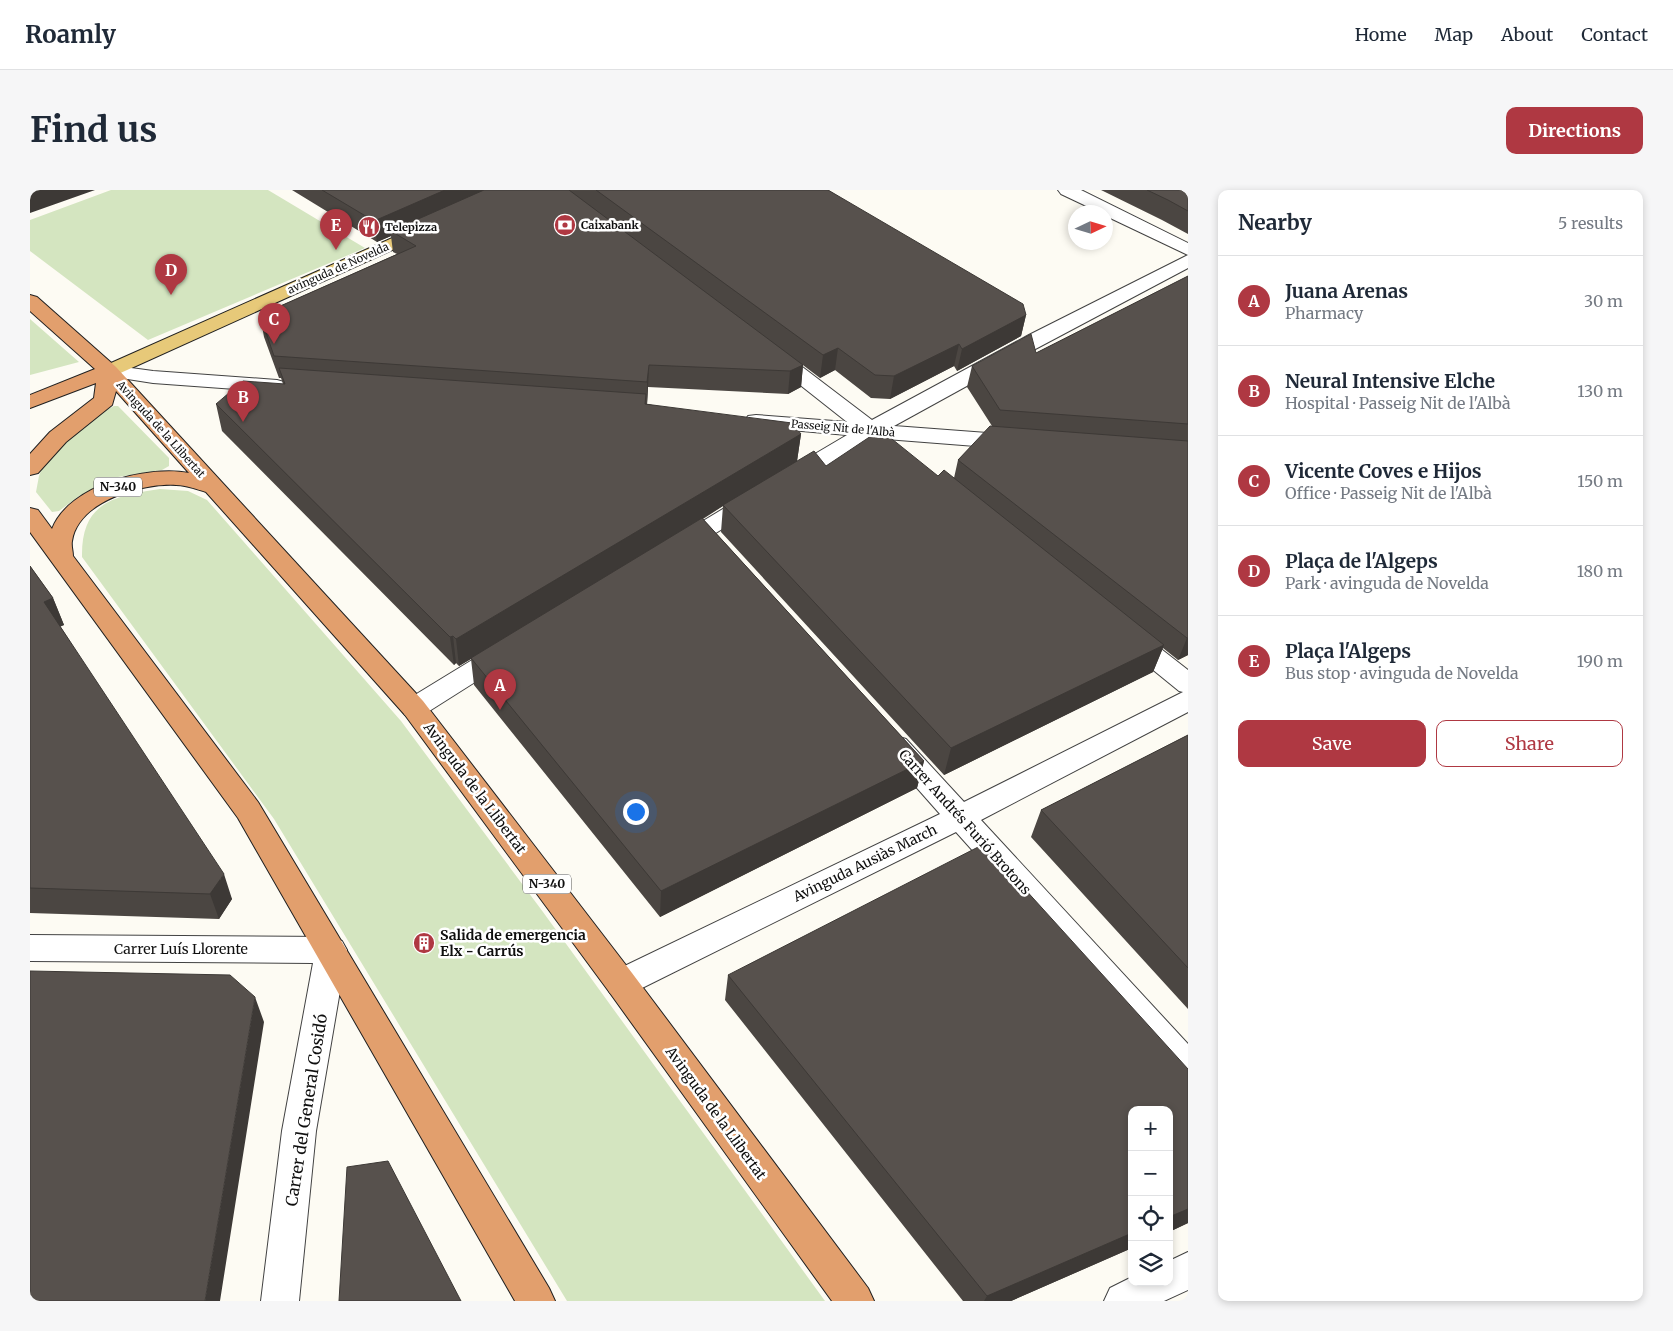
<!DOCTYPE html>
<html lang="en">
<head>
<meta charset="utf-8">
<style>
  body { margin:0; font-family:Merriweather,serif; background:#f6f6f7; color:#1f2937 }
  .controls { position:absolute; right:15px; bottom:15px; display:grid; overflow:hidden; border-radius:10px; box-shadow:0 2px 8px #0003 }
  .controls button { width:45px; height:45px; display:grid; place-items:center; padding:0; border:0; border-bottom:1px solid #e0e1e3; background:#fff; color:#1f2937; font:25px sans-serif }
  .compass { position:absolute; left:1038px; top:15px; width:45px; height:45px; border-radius:50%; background:#fff; box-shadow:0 2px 8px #0003; rotate:86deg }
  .you { position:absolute; left:605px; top:621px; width:18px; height:18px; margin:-12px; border:4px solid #fff; border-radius:50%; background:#1a73e8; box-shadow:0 0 0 8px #1a73e833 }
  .badge { display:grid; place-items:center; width:32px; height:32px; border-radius:50%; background:#af3842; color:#fff; font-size:16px; font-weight:700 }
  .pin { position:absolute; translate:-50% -41px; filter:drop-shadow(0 1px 2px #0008) }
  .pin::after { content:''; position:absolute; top:26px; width:18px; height:15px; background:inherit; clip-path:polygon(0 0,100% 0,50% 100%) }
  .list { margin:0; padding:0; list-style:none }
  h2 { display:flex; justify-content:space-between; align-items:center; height:65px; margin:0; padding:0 20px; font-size:21px }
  h2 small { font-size:16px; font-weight:400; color:#747a83 }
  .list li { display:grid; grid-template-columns:32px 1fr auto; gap:15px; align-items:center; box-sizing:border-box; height:90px; padding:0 20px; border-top:1px solid #e0e1e3 }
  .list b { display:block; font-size:19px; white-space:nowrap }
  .list p { margin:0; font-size:16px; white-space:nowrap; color:#747a83 }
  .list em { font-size:16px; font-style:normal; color:#747a83 }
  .actions { display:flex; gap:10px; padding:15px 20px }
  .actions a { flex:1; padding:11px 0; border:1px solid #af3842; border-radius:10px; text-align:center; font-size:18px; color:#af3842 }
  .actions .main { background:#af3842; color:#fff }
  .icon { flex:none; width:28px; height:28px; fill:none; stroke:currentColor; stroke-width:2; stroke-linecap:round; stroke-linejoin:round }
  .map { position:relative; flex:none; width:1158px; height:1111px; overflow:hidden; border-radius:10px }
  header { display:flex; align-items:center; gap:30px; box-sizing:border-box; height:70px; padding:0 25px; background:#fff; border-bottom:1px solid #e0e1e3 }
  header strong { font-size:24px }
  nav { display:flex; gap:28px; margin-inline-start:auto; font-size:18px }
  .intro { display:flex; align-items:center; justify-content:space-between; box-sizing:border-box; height:120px; padding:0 30px }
  h1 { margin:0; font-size:35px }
  .button { padding:12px 22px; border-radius:10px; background:#af3842; color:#fff; font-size:18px; font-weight:700 }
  main { display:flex; gap:30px; padding:0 30px }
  aside { flex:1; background:#fff; border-radius:10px; box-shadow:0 2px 8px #0003 }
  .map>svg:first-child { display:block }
  .green { fill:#d4e5c0 }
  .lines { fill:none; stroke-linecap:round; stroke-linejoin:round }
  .minor-casing { stroke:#424242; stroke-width:2 }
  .major-casing { stroke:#202020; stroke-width:2 }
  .highway-casing { stroke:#202020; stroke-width:2 }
  .minor { fill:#fff; fill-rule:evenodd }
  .major { fill:#e7c979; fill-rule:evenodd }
  .highway { fill:#e29f6d; fill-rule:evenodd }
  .wall { fill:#4b4642 }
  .shaded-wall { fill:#3d3936 }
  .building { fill:#57514d; stroke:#3d3936 }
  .labels { text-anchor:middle; stroke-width:5; stroke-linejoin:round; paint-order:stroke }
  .far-poi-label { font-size:11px; font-weight:bold; fill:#0f0f0f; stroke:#fff; text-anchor:start }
  .far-street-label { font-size:11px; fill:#0f0f0f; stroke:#fff }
  .shield { fill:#fff; stroke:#575757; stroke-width:1 }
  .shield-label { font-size:12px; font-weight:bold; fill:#0f0f0f }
  .street-label { font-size:14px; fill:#0f0f0f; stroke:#fff }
  .poi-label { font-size:14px; font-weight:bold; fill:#0f0f0f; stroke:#fff; text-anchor:start }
  .near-street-label { font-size:16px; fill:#0f0f0f; stroke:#fff }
</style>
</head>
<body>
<header>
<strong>Roamly</strong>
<nav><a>Home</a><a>Map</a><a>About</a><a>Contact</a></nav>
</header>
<div class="intro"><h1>Find us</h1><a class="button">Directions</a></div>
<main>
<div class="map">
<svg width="1158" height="1111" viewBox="0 0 1158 1111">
  <rect width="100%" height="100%" fill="#fdfbf3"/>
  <path class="green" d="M 81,0 L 238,0 L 335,58 L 118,150 L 0,61 L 0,30 Z
    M 0,129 L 49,172 L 0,185 Z
    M 84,216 L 88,216 L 139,268 L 139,276 L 132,280 L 88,287 L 49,306 L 29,321 L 22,322 L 6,302 C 7,297 8,291 9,286 C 18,259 59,228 84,216 Z
    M 130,299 L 158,301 L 177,310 L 371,531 L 513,722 L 795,1111 L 537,1111 L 244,629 L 52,367 C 51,312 84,306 130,299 Z"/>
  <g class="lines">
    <g class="minor-casing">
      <path id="minor" d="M 1028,0 L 1051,0 L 1158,53 L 1158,78 L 964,181 L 864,236 L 984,245 L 992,247 L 995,252 L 992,257 L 984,259 L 843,248 L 767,294 L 759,296 L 751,294 L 748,289 L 751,284 L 817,245 L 726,237 L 718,236 L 715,231 L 718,226 L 726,225 L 817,232 L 736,168 L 733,164 L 736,160 L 743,158 L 750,160 L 842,230 L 999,145 L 1158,65 L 1076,26 L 1076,22 L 1069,22 L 1031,4 Z
        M 79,175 L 123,181 L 247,190 L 254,192 L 257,196 L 254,200 L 247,202 L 123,193 L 72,185 L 69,181 L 72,177 Z
        M 724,303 L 732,305 L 736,310 L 732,315 L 656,361 L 648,364 L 640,361 L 636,356 L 640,351 L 716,305 Z
        M 1099,438 L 1108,441 L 1158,480 L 1158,522 L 951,630 L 1158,854 L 1158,892 L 1146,888 L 926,642 L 602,803 L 591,807 L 580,803 L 575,793 L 580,783 L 910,624 L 856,563 L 852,556 L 856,549 L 866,546 L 876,549 L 934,612 L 1153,502 L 1149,501 L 1090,453 L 1086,447 L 1090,441 Z
        M 474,453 L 483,456 L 487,462 L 483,468 L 393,525 L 384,528 L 375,525 L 371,518 L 375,511 L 465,456 Z
        M 0,745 L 301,747 L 312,751 L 317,760 L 286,941 L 269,1111 L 231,1111 L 252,941 L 283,773 L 0,771 Z
        M 1158,1062 L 1158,1100 L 1134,1111 L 1074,1111 L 1080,1098 L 1102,1087 L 1102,1092 L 1139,1092 L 1139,1071 Z"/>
    </g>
    <g class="major-casing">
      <path id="major" d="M 396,33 L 402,34 L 405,38 L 402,42 L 86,185 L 79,187 L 72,185 L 69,181 L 72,177 Z"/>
    </g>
    <g class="highway-casing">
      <path id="highway" d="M 0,105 L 7,107 L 86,177 L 393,511 L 602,783 L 838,1098 L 844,1111 L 802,1111 L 580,803 L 375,525 L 176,302 C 166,299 156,295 146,295 C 112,293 48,311 42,351 C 41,356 43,361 43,366 L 228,612 L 519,1098 L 525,1111 L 485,1111 L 208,628 L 0,342 L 0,318 L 8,320 L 22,339 C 39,295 117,275 159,283 L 86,201 L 82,215 L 36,252 L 8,283 L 0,285 L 0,264 L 20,242 L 64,208 L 66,193 L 0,218 L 0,205 L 65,179 L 0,121 Z"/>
    </g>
    <use href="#minor" class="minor"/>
    <use href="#major" class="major"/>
    <use href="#highway" class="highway"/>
  </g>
  <path class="wall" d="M 262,0 L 798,0 L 996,125 L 991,146 L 927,181 L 924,176 L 860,209 L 841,208 L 805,180 L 790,188 L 695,116 L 773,175 L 771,197 L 758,204 L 618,197 L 617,214 L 771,244 L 767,271 L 796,276 L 924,288 L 928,270 L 962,236 L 937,197 L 942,176 L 1006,163 L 1158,86 L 1158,465 L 1148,470 L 1133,458 L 1123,482 L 914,585 L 691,342 L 693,316 L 673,329 L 894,571 L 887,598 L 630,727 L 444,495 L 441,469 L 429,476 L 426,473 L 424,475 L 192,241 L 186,214 L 253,194 L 251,188 L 249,188 L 234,147 L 230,125 L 367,64 L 363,62 L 361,46 L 347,52 Z
    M 1071,0 L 1158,0 L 1158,44 L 1132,30 Z
    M 0,376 L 23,408 L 34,435 L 30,436 L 202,709 L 189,729 L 0,723 Z
    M 1158,545 L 1158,819 L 1001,647 L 1011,620 Z
    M 698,785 L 1158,879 L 1158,1033 L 1139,1042 L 1102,920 L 1102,1058 L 981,1111 L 933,1111 L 695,810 Z"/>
  <path class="shaded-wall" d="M 0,0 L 65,0 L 0,23 Z
    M 415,0 L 463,0 L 361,41 L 361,46 L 347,52 L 344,31 Z
    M 996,125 L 991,146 L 927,181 L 932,159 Z
    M 929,154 L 924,176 L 860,209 L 864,186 Z
    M 808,158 L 805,180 L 790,188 L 793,165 Z
    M 619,175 L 618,197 L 617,215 L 617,192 Z
    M 773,175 L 771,197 L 758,204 L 760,181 Z
    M 771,244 L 767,271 L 429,476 L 426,449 Z
    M 23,408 L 34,435 L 25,439 L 14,412 Z
    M 423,446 L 426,473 L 424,475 L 420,447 Z
    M 1157,448 L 1158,448 L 1158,465 L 1148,470 Z
    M 1134,455 L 1123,482 L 914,585 L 921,558 Z
    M 894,571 L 887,598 L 630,727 L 631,701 Z
    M 194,684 L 202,709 L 189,729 L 180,704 Z
    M 225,807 L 234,832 L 190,1111 L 175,1111 Z
    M 1158,1019 L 1158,1033 L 1139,1042 L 1139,1027 Z
    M 1102,1043 L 1102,1058 L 981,1111 L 954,1111 L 957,1106 Z"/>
  <path class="building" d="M 292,0 L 415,0 L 344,31 Z
    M 454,0 L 539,0 L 773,175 L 760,181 L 619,175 L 617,192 L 244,166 L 230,125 L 386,56 L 361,41 Z
    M 566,0 L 798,0 L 993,114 L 996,125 L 932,159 L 929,154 L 864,186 L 845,185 L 808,158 L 793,165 Z
    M 1117,0 L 1158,0 L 1158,21 L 1138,10 Z
    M 1158,86 L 1158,234 L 970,220 L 942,176 L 1001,144 L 1006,163 Z
    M 249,178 L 616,204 L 615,214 L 762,233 L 771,244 L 426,449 L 423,446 L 420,447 L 186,214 L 213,191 L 255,194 Z
    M 960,236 L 1158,251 L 1158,448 L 1157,448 L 928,270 Z
    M 844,244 L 857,245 L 908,286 L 914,280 L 1134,455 L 921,558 L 693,315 L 784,261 L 796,276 Z
    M 672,328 L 894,571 L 631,701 L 441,468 Z
    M 0,376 L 23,408 L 14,412 L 194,684 L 180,704 L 0,698 Z
    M 1158,545 L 1158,778 L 1011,620 Z
    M 954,654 L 1158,879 L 1158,1019 L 1139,1027 L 1139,920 L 1102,920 L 1102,1043 L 957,1106 L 698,785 Z
    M 0,781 L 200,785 L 225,807 L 175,1111 L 0,1111 Z
    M 358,971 L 431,1111 L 309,1111 L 317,977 Z"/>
  <defs>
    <g id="bank-disc" transform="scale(1.125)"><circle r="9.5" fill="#af3842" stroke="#fff"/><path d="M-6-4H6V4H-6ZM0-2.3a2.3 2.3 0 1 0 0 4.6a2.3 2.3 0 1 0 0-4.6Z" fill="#fff"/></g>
    <g id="restaurant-disc" transform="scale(1.125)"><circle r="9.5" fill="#af3842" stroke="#fff"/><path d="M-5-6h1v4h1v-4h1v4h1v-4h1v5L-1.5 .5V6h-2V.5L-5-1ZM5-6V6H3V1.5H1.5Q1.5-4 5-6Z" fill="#fff"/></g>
    <g id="building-disc" transform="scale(1.125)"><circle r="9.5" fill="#af3842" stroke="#fff"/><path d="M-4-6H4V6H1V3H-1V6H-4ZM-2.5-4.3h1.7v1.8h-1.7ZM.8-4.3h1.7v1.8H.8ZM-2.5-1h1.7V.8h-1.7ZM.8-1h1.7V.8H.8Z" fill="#fff"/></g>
  </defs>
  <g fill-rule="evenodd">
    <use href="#bank-disc" x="535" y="35"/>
    <use href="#restaurant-disc" x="339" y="37"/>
    <use href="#building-disc" x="394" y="753"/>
  </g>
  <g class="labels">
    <g class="far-poi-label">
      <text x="551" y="39">Caixabank</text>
      <text x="355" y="41">Telepizza</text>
    </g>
    <g class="far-street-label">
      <text transform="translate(308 78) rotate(-24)" y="4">avinguda de Novelda</text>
      <text transform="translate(813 238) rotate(5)" y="4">Passeig Nit de l'Albà</text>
      <text transform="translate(131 239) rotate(48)" y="4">Avinguda de la Llibertat</text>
    </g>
    <g class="shield">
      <rect x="64" y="287.5" width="48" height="19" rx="4"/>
      <rect x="493" y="684.5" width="48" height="19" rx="4"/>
    </g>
    <g class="shield-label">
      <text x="88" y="301">N-340</text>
      <text x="517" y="698">N-340</text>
    </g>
    <g class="street-label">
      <text transform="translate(445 598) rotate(53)" y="5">Avinguda de la Llibertat</text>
      <text transform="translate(935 632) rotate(48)" y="5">Carrer Andrés Furió Brotons</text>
      <text transform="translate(835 673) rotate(-26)" y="5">Avinguda Ausiàs March</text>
      <text x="151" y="764">Carrer Luís Llorente</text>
      <text transform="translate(686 923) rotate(54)" y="5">Avinguda de la Llibertat</text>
    </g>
    <g class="poi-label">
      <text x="410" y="750">Salida de emergencia<tspan x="410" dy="16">Elx - Carrús</tspan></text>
    </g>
    <g class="near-street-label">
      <text transform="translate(276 920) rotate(-81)" y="6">Carrer del General Cosidó</text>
    </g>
  </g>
</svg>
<div class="controls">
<button>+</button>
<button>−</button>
<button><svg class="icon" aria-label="locate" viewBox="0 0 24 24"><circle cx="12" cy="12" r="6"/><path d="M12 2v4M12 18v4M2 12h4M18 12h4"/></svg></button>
<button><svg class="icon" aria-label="layers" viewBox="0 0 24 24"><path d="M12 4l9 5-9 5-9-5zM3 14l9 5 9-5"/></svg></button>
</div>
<svg class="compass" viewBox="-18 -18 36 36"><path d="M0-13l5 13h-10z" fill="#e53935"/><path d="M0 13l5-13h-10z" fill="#747a83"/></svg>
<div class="you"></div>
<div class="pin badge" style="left:470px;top:520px">A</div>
<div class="pin badge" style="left:213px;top:232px">B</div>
<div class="pin badge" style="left:244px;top:154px">C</div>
<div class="pin badge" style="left:141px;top:105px">D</div>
<div class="pin badge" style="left:306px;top:60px">E</div>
</div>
<aside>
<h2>Nearby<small>5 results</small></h2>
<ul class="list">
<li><span class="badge">A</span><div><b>Juana Arenas</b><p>Pharmacy</p></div><em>30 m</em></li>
<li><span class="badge">B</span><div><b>Neural Intensive Elche</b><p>Hospital · Passeig Nit de l'Albà</p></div><em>130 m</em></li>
<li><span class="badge">C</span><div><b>Vicente Coves e Hijos</b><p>Office · Passeig Nit de l'Albà</p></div><em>150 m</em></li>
<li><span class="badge">D</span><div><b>Plaça de l'Algeps</b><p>Park · avinguda de Novelda</p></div><em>180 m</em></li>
<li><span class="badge">E</span><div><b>Plaça l'Algeps</b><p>Bus stop · avinguda de Novelda</p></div><em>190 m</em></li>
</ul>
<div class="actions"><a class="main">Save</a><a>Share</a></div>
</aside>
</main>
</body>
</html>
